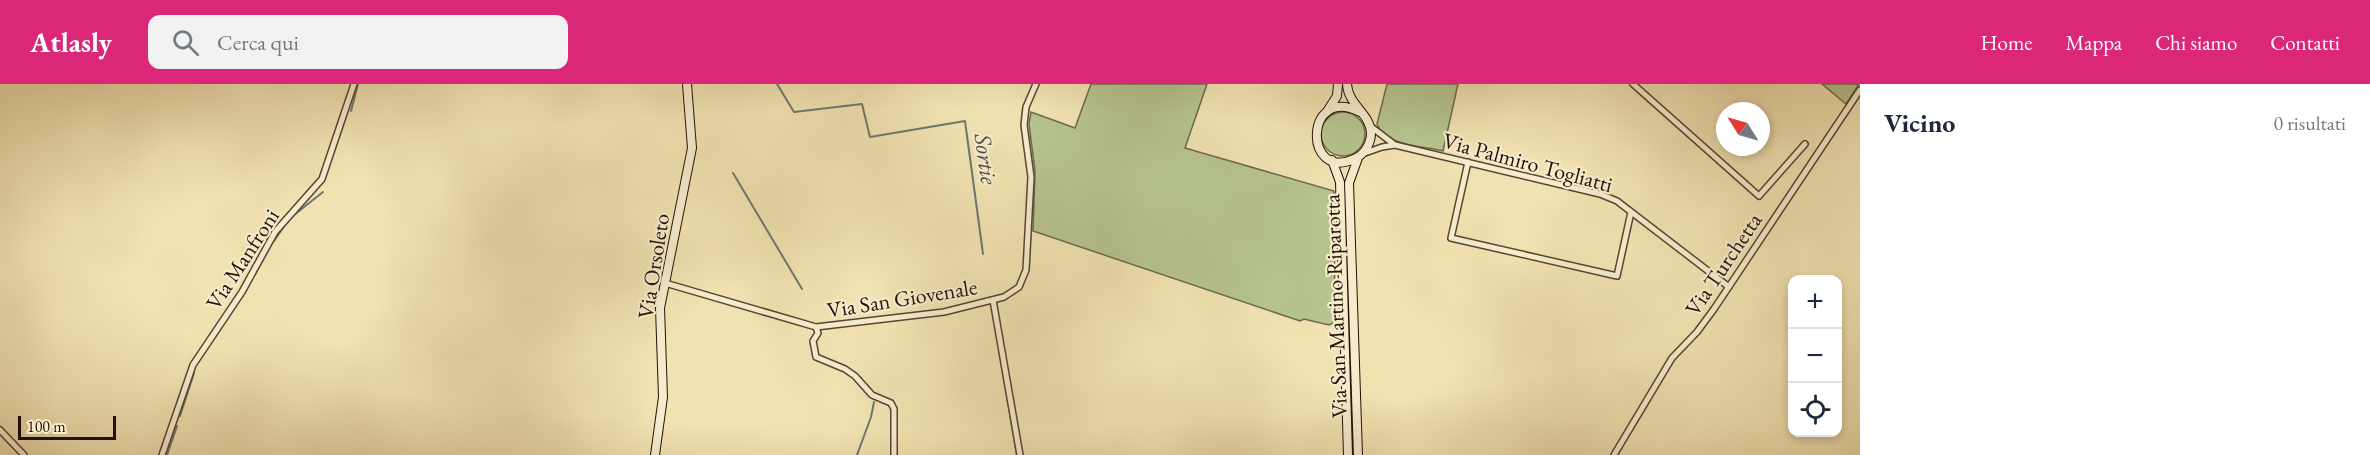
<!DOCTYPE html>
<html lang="it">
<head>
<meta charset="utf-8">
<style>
  body { margin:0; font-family:"EB Garamond",serif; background:#f2f2f3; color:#1f2937 }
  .controls { position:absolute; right:18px; bottom:18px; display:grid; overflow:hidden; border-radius:12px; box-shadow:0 3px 9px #0003 }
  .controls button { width:54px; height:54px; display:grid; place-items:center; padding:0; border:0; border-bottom:2px solid #e0e1e3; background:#fff; color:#1f2937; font:30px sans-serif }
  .compass { position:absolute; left:1716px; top:18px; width:54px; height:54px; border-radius:50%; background:#fff; box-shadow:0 3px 9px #0003; rotate:307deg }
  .scale { position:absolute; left:18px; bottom:15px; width:98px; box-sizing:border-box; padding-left:6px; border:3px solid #231108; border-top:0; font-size:16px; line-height:21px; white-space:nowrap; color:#231108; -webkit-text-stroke:4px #f6eccc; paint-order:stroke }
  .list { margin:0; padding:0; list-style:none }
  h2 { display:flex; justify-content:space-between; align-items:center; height:78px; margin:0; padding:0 24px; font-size:26px }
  h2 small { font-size:20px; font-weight:400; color:#747a83 }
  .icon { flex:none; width:33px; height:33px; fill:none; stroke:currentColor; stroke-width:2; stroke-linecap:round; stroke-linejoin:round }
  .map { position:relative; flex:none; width:1860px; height:371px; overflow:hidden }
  header { display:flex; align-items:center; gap:36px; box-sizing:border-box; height:84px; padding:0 30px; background:#db2777; color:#fff }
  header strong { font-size:28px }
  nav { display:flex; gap:33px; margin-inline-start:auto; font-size:21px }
  .search { width:420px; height:54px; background:#f2f2f3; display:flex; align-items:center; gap:15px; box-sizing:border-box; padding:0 21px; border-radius:12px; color:#747a83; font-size:22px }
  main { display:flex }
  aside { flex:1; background:#fff }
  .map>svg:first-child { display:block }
  .green { fill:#b6c48e; stroke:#6c6a4b; stroke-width:1.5 }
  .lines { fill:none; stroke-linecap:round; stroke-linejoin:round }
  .stream { stroke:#6d7771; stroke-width:2 }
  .street-casing { stroke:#564532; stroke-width:8 }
  .secondary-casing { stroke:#231108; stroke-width:10 }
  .street { stroke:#f6eccc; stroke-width:5 }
  .secondary { stroke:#f6eccc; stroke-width:8 }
  .labels { text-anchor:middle; stroke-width:4.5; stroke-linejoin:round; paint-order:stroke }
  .street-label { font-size:22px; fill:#231108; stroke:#f6eccc }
  .water-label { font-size:24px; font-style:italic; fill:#4e4c45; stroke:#f6eccc }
</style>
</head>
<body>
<header>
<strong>Atlasly</strong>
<div class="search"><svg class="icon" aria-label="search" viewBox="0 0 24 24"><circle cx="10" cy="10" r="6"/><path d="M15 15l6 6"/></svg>Cerca qui</div>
<nav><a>Home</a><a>Mappa</a><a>Chi siamo</a><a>Contatti</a></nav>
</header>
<main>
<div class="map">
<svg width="1860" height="371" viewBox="0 0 1860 371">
  <rect width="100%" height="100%" fill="#f1e2b1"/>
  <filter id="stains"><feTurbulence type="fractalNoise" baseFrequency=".00333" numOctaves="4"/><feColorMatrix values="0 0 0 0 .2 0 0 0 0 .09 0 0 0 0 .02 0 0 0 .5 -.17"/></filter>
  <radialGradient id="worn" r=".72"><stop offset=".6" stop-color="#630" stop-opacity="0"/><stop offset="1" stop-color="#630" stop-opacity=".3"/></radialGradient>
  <path class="green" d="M 1091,0 L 1207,0 L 1185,64 L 1334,107 L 1335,238 L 1329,241 L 1304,235 L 1300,237 L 1033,147 L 1035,87 L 1029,40 L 1031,28 L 1075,44 Z
    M 1387,0 L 1458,0 L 1443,67 C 1423,62 1385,62 1377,40 Z
    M 1822,0 L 1859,0 L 1846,20 Z
    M1321 50a22 22 0 1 1 44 0a22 22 0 1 1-44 0Z"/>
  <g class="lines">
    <path class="stream" d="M 777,0 L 794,28 L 862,20 L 870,53 L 965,37 L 983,170
      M 351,27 L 358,0
      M 733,89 L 802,205
      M 294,131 L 323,108
      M 274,157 L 288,137
      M 1002,282 L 1017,371
      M 180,332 L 194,289
      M 167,371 L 177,342
      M 857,371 L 871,333 L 874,318"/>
    <g class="street-casing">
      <path id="street" d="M 1633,0 L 1759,112 L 1805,60
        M 1370,42 L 1395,61 L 1600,110 L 1617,117 L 1729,203
        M 1362,70 L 1382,63 L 1395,61
        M 1468,78 L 1451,154 L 1617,192 L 1631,128
        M 665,199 L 816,243 L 944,228 L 1004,213 L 1019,203 L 1026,186 L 1031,93 L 1024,41 L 1026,23 L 1036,0
        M 993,216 L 1020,371
        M 816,243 L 818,249 L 813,257 L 816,273 L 845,285 L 855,292 L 872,311 L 891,319 L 894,325 L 894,371
        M 0,346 L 24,371
        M 162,371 L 193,281 L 242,208 L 275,148 L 322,95 L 354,0
        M 1614,371 L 1672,274 L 1697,248 L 1714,225 L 1860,6"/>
    </g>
    <g class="secondary-casing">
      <path id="secondary" d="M 1347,0 C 1348,21 1370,29 1371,49 C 1371,60 1364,71 1354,75 C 1303,98 1304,0 1360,28
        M 1328,26 L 1337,12 L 1338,0
        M 1358,74 L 1349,99 L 1358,371
        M 1332,76 L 1340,98 L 1348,371
        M 655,371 L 663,313 L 660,224 L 692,64 L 687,0"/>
    </g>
    <use href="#street" class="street"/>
    <use href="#secondary" class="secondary"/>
  </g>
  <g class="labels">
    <g class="street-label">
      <text transform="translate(1528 78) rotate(15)" y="8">Via Palmiro Togliatti</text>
      <text transform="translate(242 175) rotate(-57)" y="8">Via Manfroni</text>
      <text transform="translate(1723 180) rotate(-56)" y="8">Via Turchetta</text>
      <text transform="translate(653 182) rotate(-81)" y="8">Via Orsoleto</text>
      <text transform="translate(902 214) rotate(-9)" y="8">Via San Giovenale</text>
      <text transform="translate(1335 222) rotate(-92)" y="8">Via San Martino Riparotta</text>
    </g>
    <g class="water-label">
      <text transform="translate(986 75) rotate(82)" y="8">Sortie</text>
    </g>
  </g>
  <rect width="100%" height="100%" filter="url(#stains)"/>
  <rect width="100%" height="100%" fill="url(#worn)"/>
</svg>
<div class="controls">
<button>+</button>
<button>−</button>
<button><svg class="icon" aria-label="locate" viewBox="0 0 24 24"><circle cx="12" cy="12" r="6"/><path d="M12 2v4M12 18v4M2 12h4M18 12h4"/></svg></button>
</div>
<svg class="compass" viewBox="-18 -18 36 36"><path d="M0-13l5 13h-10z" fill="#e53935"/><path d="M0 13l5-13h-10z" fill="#747a83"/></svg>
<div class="scale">100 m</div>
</div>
<aside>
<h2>Vicino<small>0 risultati</small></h2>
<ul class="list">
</ul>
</aside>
</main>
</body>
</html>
